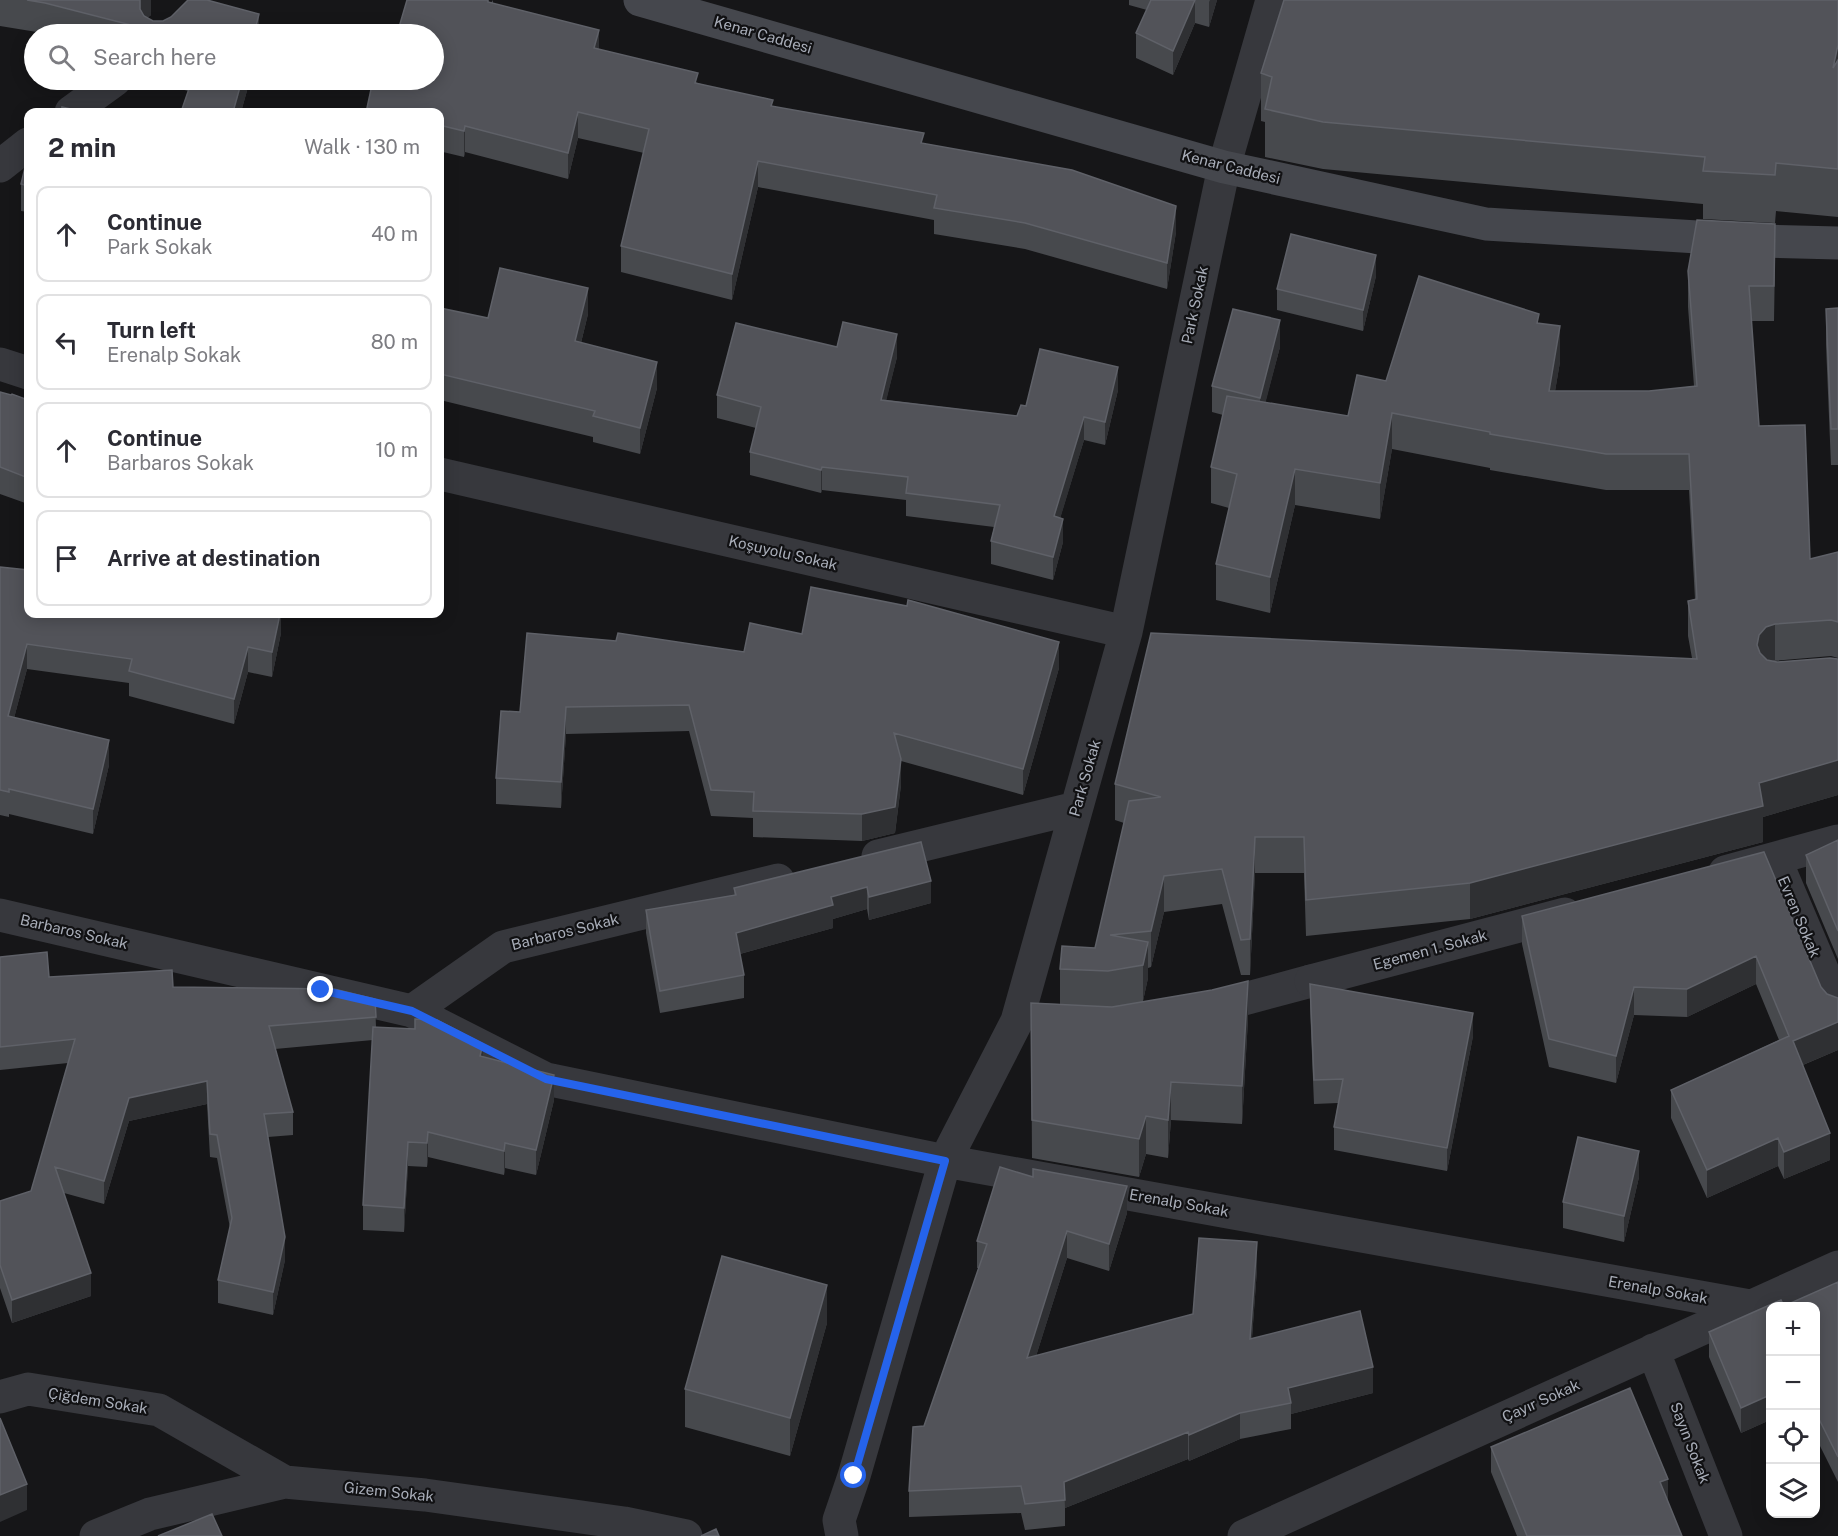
<!DOCTYPE html>
<html lang="en">
<head>
<meta charset="utf-8">
<style>
  body { margin:0; font-family:"Public Sans",sans-serif; background:#f7f7f7; color:#2b2b33 }
  .controls { position:absolute; right:18px; bottom:18px; display:grid; overflow:hidden; border-radius:12px; box-shadow:0 3px 15px #0003 }
  .controls button { width:54px; height:54px; display:grid; place-items:center; padding:0; border:0; border-bottom:2px solid #e1e1e2; background:#fff; color:#2b2b33; font:30px sans-serif }
  .stop { position:absolute; width:18px; height:18px; margin:-14px; border:4px solid #2563eb; border-radius:50%; background:#fff }
  .stop.end { background:#2563eb; border-color:#fff; box-shadow:0 2px 6px #0008 }
  .list { margin:0; padding:0; list-style:none }
  h2 { display:flex; justify-content:space-between; align-items:center; height:78px; margin:0; padding:0 24px; font-size:26px }
  h2 small { font-size:20px; font-weight:400; color:#7c7c81 }
  .list li { display:grid; grid-template-columns:39px 1fr auto; gap:18px; align-items:center; box-sizing:border-box; height:96px; margin:0 12px 12px; padding:0 12px; border:2px solid #e1e1e2; border-radius:12px }
  .list b { display:block; font-size:22px; white-space:nowrap }
  .list p { margin:0; font-size:20px; white-space:nowrap; color:#7c7c81 }
  .list em { font-size:20px; font-style:normal; color:#7c7c81 }
  .icon { flex:none; width:33px; height:33px; fill:none; stroke:currentColor; stroke-width:2; stroke-linecap:round; stroke-linejoin:round }
  .map { position:relative; flex:none; width:1838px; height:1536px; overflow:hidden }
  .search { position:absolute; background:#fff; box-shadow:0 3px 15px #0003; left:24px; top:24px; width:420px; height:66px; display:flex; align-items:center; gap:15px; box-sizing:border-box; padding:0 21px; border-radius:33px; color:#7c7c81; font-size:22px }
  .panel { position:absolute; background:#fff; box-shadow:0 3px 15px #0003; left:24px; top:108px; width:420px; height:510px; border-radius:12px }
  .map>svg:first-child { display:block }
  .lines { fill:none; stroke-linecap:round; stroke-linejoin:round }
  .pedestrian { stroke:#37383d; stroke-width:33 }
  .minor { stroke:#37383d; stroke-width:33 }
  .secondary { stroke:#45474d; stroke-width:33 }
  .wall { fill:#47494d }
  .shaded-wall { fill:#2f3033 }
  .building { fill:#525359; stroke:#5f6168; stroke-width:1.5 }
  .route { stroke:#2563eb; stroke-width:8 }
  .labels { text-anchor:middle; stroke-width:4.5; stroke-linejoin:round; paint-order:stroke }
  .street-label { font-size:15px; fill:#a8adb8; stroke:#111113 }
</style>
</head>
<body>
<div class="map">
<svg width="1838" height="1536" viewBox="0 0 1838 1536">
  <rect width="100%" height="100%" fill="#161618"/>
  <g class="lines">
    <path class="pedestrian" d="M 1203,1010 L 1311,981"/>
    <path class="minor" d="M 71,112 L 115,80
      M 0,166 L 28,144
      M 0,364 L 28,373
      M 440,474 L 1126,632
      M 878,856 L 1076,808
      M 1775,859 L 1838,1007
      M 1725,872 L 1838,841
      M 0,915 L 412,1011 L 546,1079 L 945,1161 L 1750,1306
      M 1311,981 L 1565,914
      M 412,1011 L 503,947 L 778,880
      M 1653,1350 L 1726,1536
      M 0,1397 L 28,1389 L 159,1410 L 285,1482
      M 96,1536 L 150,1514 L 285,1482 L 425,1495 L 624,1523 L 686,1536
      M 842,1536 L 839,1520 L 854,1476 L 945,1161 L 1017,1021 L 1126,632 L 1224,167 L 1272,0
      M 1244,1536 L 1838,1267"/>
    <path class="secondary" d="M 640,0 L 1224,167 L 1486,224 L 1762,241 L 1838,243"/>
  </g>
  <path class="wall" d="M 0,0 L 151,0 L 151,15 L 147,18 L 153,21 L 259,34 L 49,34 L 0,26 Z
    M 493,0 L 493,3 L 599,49 L 698,83 L 773,106 L 924,144 L 1176,232 L 1167,289 L 1025,249 L 934,234 L 934,220 L 758,187 L 732,300 L 621,272 L 621,246 L 644,153 L 578,138 L 568,179 L 465,152 L 464,157 L 443,152 L 440,112 L 367,112 L 367,108 L 434,80 Z
    M 1129,0 L 1217,0 L 1209,27 L 1195,23 L 1173,75 L 1136,58 L 1136,33 L 1147,10 L 1129,5 Z
    M 1838,0 L 1838,217 L 1776,211 L 1775,223 L 1703,219 L 1703,204 L 1323,169 L 1265,157 L 1265,122 L 1261,121 L 1261,73 Z
    M 160,80 L 250,80 L 241,112 L 181,112 L 188,91 L 160,83 Z
    M 28,155 L 28,212 L 21,211 L 21,184 Z
    M 1775,260 L 1774,321 L 1751,321 L 1759,426 L 1810,559 L 1838,552 L 1838,658 L 1831,656 L 1773,661 L 1777,662 L 1838,659 L 1838,795 L 1763,817 L 1763,842 L 1470,919 L 1306,936 L 1304,873 L 1255,873 L 1250,975 L 1241,975 L 1222,904 L 1164,912 L 1151,967 L 1148,968 L 1148,978 L 1143,1001 L 1248,1019 L 1242,1124 L 1171,1120 L 1168,1158 L 1146,1154 L 1139,1177 L 1032,1158 L 1031,1003 L 1060,1004 L 1060,969 L 1095,948 L 1124,823 L 1115,820 L 1115,784 L 1692,658 L 1688,636 L 1688,601 L 1695,599 L 1689,490 L 1606,490 L 1490,470 L 1490,468 L 1392,449 L 1380,519 L 1295,505 L 1270,613 L 1216,600 L 1216,564 L 1229,508 L 1211,503 L 1211,467 L 1223,415 L 1212,412 L 1212,386 L 1280,347 L 1265,403 L 1348,416 L 1386,381 L 1539,323 L 1560,362 L 1555,391 L 1649,391 L 1694,386 L 1688,307 L 1688,271 Z
    M 1376,276 L 1363,331 L 1277,310 L 1277,289 Z
    M 440,308 L 488,318 L 588,314 L 581,343 L 657,388 L 640,454 L 593,442 L 593,437 L 440,400 Z
    M 1838,308 L 1838,465 L 1831,465 L 1826,345 L 1826,309 Z
    M 837,347 L 897,357 L 886,400 L 1017,416 L 1026,406 L 1118,390 L 1105,445 L 1084,440 L 1060,518 L 1063,542 L 1053,580 L 991,564 L 991,541 L 994,527 L 906,516 L 906,500 L 822,490 L 821,493 L 750,475 L 750,452 L 756,428 L 717,418 L 717,395 Z
    M 0,392 L 28,400 L 28,504 L 0,494 Z
    M 0,567 L 281,614 L 281,633 L 272,677 L 248,672 L 234,724 L 129,696 L 129,683 L 27,669 L 14,718 L 109,765 L 93,834 L 9,814 L 9,817 L 0,815 Z
    M 802,634 L 1059,668 L 1023,795 L 901,761 L 901,785 L 895,833 L 862,841 L 753,837 L 753,818 L 711,816 L 689,731 L 566,734 L 561,808 L 496,804 L 496,778 L 520,712 L 744,652 Z
    M 1838,840 L 1838,959 L 1806,883 L 1806,855 Z
    M 921,842 L 931,903 L 869,920 L 867,909 L 833,919 L 833,928 L 740,954 L 744,975 L 744,998 L 660,1013 L 646,933 L 646,910 L 734,895 L 734,888 Z
    M 1764,852 L 1821,987 L 1827,994 L 1838,998 L 1838,1050 L 1803,1065 L 1830,1160 L 1784,1179 L 1778,1166 L 1707,1198 L 1671,1118 L 1671,1090 L 1779,1040 L 1756,984 L 1687,1017 L 1634,1015 L 1616,1083 L 1549,1067 L 1522,944 L 1522,916 Z
    M 0,957 L 49,977 L 173,987 L 375,999 L 376,1027 L 483,1057 L 554,1100 L 536,1175 L 505,1168 L 504,1175 L 428,1157 L 427,1167 L 408,1166 L 404,1232 L 363,1230 L 363,1205 L 373,1040 L 275,1049 L 293,1112 L 293,1135 L 268,1137 L 285,1260 L 273,1315 L 218,1303 L 218,1280 L 230,1228 L 217,1158 L 210,1157 L 207,1104 L 129,1121 L 104,1204 L 64,1193 L 91,1296 L 12,1323 L 0,1288 L 0,1201 L 31,1191 L 68,1063 L 0,1070 Z
    M 1310,984 L 1473,1036 L 1447,1171 L 1334,1150 L 1334,1127 L 1338,1103 L 1314,1104 L 1310,1007 Z
    M 1639,1177 L 1624,1242 L 1563,1228 L 1563,1202 Z
    M 1127,1213 L 1109,1271 L 1067,1258 L 1036,1356 L 1193,1314 L 1257,1269 L 1252,1338 L 1373,1393 L 1291,1414 L 1291,1429 L 1240,1439 L 1189,1461 L 1188,1459 L 1065,1508 L 1065,1526 L 1025,1530 L 1021,1513 L 909,1517 L 909,1491 L 924,1426 L 979,1268 L 977,1268 L 977,1241 Z
    M 1838,1282 L 1838,1482 L 1815,1436 L 1815,1306 L 1770,1306 L 1770,1420 L 1741,1433 L 1709,1357 L 1709,1332 L 1781,1300 L 1784,1306 Z
    M 827,1323 L 790,1456 L 685,1427 L 685,1389 Z
    M 1491,1447 L 1668,1502 L 1682,1536 L 1517,1536 L 1491,1472 Z"/>
  <path class="shaded-wall" d="M 140,0 L 151,0 L 151,15 L 144,21 L 141,28 Z
    M 1195,0 L 1195,23 L 1173,75 L 1173,51 Z
    M 1210,0 L 1217,0 L 1209,27 L 1209,2 Z
    M 259,14 L 259,34 L 254,34 Z
    M 599,30 L 599,56 L 594,48 Z
    M 1838,45 L 1838,92 L 1833,68 Z
    M 242,80 L 250,80 L 241,112 L 233,112 Z
    M 578,112 L 578,138 L 568,179 L 568,153 Z
    M 443,126 L 443,152 L 440,163 L 440,137 Z
    M 465,126 L 465,152 L 464,157 L 464,131 Z
    M 758,161 L 758,187 L 732,300 L 732,274 Z
    M 1176,206 L 1176,232 L 1167,289 L 1167,263 Z
    M 1376,255 L 1376,276 L 1363,331 L 1363,310 Z
    M 588,288 L 588,314 L 575,367 L 575,341 Z
    M 1280,320 L 1280,347 L 1260,424 L 1260,398 Z
    M 1560,326 L 1560,362 L 1549,427 L 1549,391 Z
    M 897,334 L 897,357 L 881,422 L 881,400 Z
    M 657,362 L 657,388 L 640,454 L 640,428 Z
    M 1118,367 L 1118,390 L 1105,445 L 1105,422 Z
    M 1392,413 L 1392,449 L 1380,519 L 1380,483 Z
    M 1084,417 L 1084,440 L 1054,539 L 1054,516 Z
    M 822,467 L 822,490 L 821,493 L 821,470 Z
    M 1295,469 L 1295,505 L 1270,613 L 1270,577 Z
    M 1063,519 L 1063,542 L 1053,580 L 1053,557 Z
    M 280,614 L 281,614 L 281,633 L 272,677 L 272,652 Z
    M 1775,624 L 1775,660 L 1766,663 L 1759,671 L 1757,645 L 1759,635 L 1766,627 Z
    M 1059,642 L 1059,668 L 1023,795 L 1023,769 Z
    M 27,644 L 27,669 L 8,741 L 8,716 Z
    M 248,647 L 248,672 L 234,724 L 234,699 Z
    M 566,707 L 566,734 L 561,808 L 561,782 Z
    M 109,740 L 109,765 L 93,834 L 93,809 Z
    M 901,759 L 901,785 L 895,833 L 862,841 L 862,814 Z
    M 1838,760 L 1838,795 L 1763,817 L 1763,842 L 1470,919 L 1470,883 L 1759,783 Z
    M 1255,837 L 1255,873 L 1250,975 L 1250,939 Z
    M 1164,876 L 1164,912 L 1151,967 L 1151,931 Z
    M 931,881 L 931,903 L 869,920 L 869,897 Z
    M 867,887 L 867,909 L 833,919 L 833,928 L 736,955 L 736,933 L 831,897 Z
    M 1148,942 L 1148,978 L 1143,1001 L 1143,965 Z
    M 1756,956 L 1756,984 L 1687,1017 L 1687,989 Z
    M 1248,981 L 1248,1019 L 1242,1124 L 1242,1086 Z
    M 1634,987 L 1634,1015 L 1616,1083 L 1616,1056 Z
    M 1473,1013 L 1473,1036 L 1447,1171 L 1447,1148 Z
    M 1838,1022 L 1838,1050 L 1793,1069 L 1793,1041 Z
    M 483,1044 L 483,1068 L 480,1056 Z
    M 554,1075 L 554,1100 L 536,1175 L 536,1150 Z
    M 207,1081 L 207,1104 L 129,1121 L 104,1204 L 104,1181 L 129,1098 Z
    M 1171,1082 L 1171,1120 L 1168,1158 L 1168,1120 Z
    M 1146,1116 L 1146,1154 L 1139,1177 L 1139,1139 Z
    M 428,1132 L 428,1157 L 427,1167 L 427,1143 Z
    M 1830,1133 L 1830,1160 L 1784,1179 L 1784,1152 Z
    M 1778,1138 L 1778,1166 L 1707,1198 L 1707,1170 Z
    M 408,1142 L 408,1166 L 404,1232 L 404,1208 Z
    M 505,1143 L 505,1168 L 504,1175 L 504,1151 Z
    M 1639,1151 L 1639,1177 L 1624,1242 L 1624,1216 Z
    M 1127,1186 L 1127,1213 L 1109,1271 L 1109,1244 Z
    M 1067,1231 L 1067,1258 L 1027,1385 L 1027,1358 Z
    M 285,1237 L 285,1260 L 273,1315 L 273,1292 Z
    M 1257,1242 L 1257,1269 L 1250,1365 L 1250,1339 Z
    M 91,1273 L 91,1296 L 12,1323 L 12,1300 Z
    M 827,1285 L 827,1323 L 790,1456 L 790,1418 Z
    M 1373,1367 L 1373,1393 L 1291,1414 L 1291,1403 L 1288,1388 Z
    M 1770,1395 L 1770,1420 L 1741,1433 L 1741,1408 Z
    M 1240,1413 L 1240,1439 L 1189,1461 L 1189,1435 Z
    M 1188,1432 L 1188,1459 L 1065,1508 L 1064,1482 Z
    M 1668,1479 L 1668,1504 L 1660,1482 Z
    M 27,1484 L 27,1510 L 0,1522 L 0,1495 Z"/>
  <path class="building" d="M 27,0 L 140,0 L 140,9 L 144,16 L 153,21 L 163,21 L 171,17 L 188,0 L 207,0 L 259,14 L 254,34 L 166,34 L 45,3 Z
    M 407,0 L 488,0 L 488,2 L 599,30 L 594,48 L 698,73 L 695,83 L 773,100 L 771,106 L 924,133 L 921,143 L 1072,170 L 1176,206 L 1167,263 L 1025,223 L 934,208 L 937,195 L 758,161 L 732,274 L 621,246 L 649,129 L 578,112 L 568,153 L 465,126 L 464,131 L 443,126 L 440,137 L 440,112 L 386,112 L 367,108 L 373,80 L 434,80 L 434,34 L 397,34 Z
    M 1151,0 L 1195,0 L 1173,51 L 1136,33 Z
    M 1284,0 L 1838,0 L 1838,45 L 1833,68 L 1838,60 L 1838,169 L 1776,163 L 1775,175 L 1703,171 L 1705,157 L 1323,122 L 1265,109 L 1272,77 L 1261,73 Z
    M 192,80 L 242,80 L 233,112 L 181,112 Z
    M 62,107 L 84,112 L 61,112 Z
    M 28,155 L 28,186 L 21,184 Z
    M 1697,220 L 1775,224 L 1774,286 L 1749,286 L 1759,426 L 1805,425 L 1810,559 L 1838,552 L 1838,622 L 1831,620 L 1775,624 L 1766,627 L 1759,635 L 1757,645 L 1760,653 L 1767,660 L 1777,662 L 1830,658 L 1838,659 L 1838,760 L 1759,783 L 1763,806 L 1470,883 L 1306,900 L 1304,837 L 1255,837 L 1250,939 L 1241,940 L 1222,869 L 1164,876 L 1151,931 L 1110,935 L 1148,942 L 1143,965 L 1108,971 L 1060,969 L 1062,946 L 1095,948 L 1129,801 L 1161,797 L 1115,784 L 1151,633 L 1697,659 L 1688,601 L 1697,599 L 1689,454 L 1606,454 L 1490,434 L 1490,432 L 1392,413 L 1380,483 L 1295,469 L 1270,577 L 1216,564 L 1237,474 L 1211,467 L 1227,396 L 1348,416 L 1357,375 L 1386,381 L 1419,276 L 1539,314 L 1537,323 L 1560,326 L 1549,391 L 1649,391 L 1697,386 L 1688,271 Z
    M 1291,234 L 1376,255 L 1363,310 L 1277,289 Z
    M 500,268 L 588,288 L 575,341 L 657,362 L 640,428 L 593,416 L 595,411 L 440,374 L 440,308 L 488,318 Z
    M 1838,308 L 1838,429 L 1831,429 L 1826,309 Z
    M 1233,309 L 1280,320 L 1260,398 L 1212,386 Z
    M 843,322 L 897,334 L 881,400 L 1017,416 L 1021,405 L 1026,406 L 1040,349 L 1118,367 L 1105,422 L 1084,417 L 1054,516 L 1063,519 L 1053,557 L 991,541 L 1000,505 L 906,493 L 908,477 L 822,467 L 821,470 L 750,452 L 761,407 L 717,395 L 736,323 L 837,347 Z
    M 0,392 L 11,395 L 12,394 L 28,400 L 28,478 L 0,467 Z
    M 0,567 L 28,570 L 28,614 L 280,614 L 272,652 L 248,647 L 234,699 L 129,671 L 132,659 L 27,644 L 8,716 L 109,740 L 93,809 L 9,789 L 9,792 L 0,790 Z
    M 811,587 L 907,606 L 908,600 L 1059,642 L 1023,769 L 894,733 L 901,759 L 895,807 L 862,814 L 753,811 L 754,792 L 711,790 L 689,705 L 566,707 L 561,782 L 496,778 L 501,711 L 520,712 L 527,633 L 616,641 L 618,633 L 744,652 L 750,623 L 802,634 Z
    M 1838,840 L 1838,931 L 1806,855 Z
    M 921,842 L 931,881 L 869,897 L 867,887 L 831,897 L 833,905 L 736,933 L 744,975 L 660,991 L 646,910 L 736,895 L 734,888 Z
    M 1764,852 L 1821,987 L 1827,994 L 1838,998 L 1838,1022 L 1793,1041 L 1830,1133 L 1784,1152 L 1778,1138 L 1707,1170 L 1671,1090 L 1789,1036 L 1756,956 L 1687,989 L 1634,987 L 1616,1056 L 1549,1039 L 1522,916 Z
    M 47,952 L 49,977 L 172,970 L 173,987 L 334,989 L 375,999 L 376,1017 L 269,1026 L 293,1112 L 264,1114 L 285,1237 L 273,1292 L 218,1280 L 232,1218 L 217,1135 L 210,1134 L 207,1081 L 129,1098 L 104,1181 L 55,1167 L 91,1273 L 12,1300 L 0,1265 L 0,1201 L 31,1191 L 75,1039 L 0,1047 L 0,957 Z
    M 1248,981 L 1242,1086 L 1171,1082 L 1168,1120 L 1146,1116 L 1139,1139 L 1032,1120 L 1031,1003 L 1112,1007 L 1212,990 Z
    M 1310,984 L 1473,1013 L 1447,1148 L 1334,1127 L 1343,1079 L 1314,1080 Z
    M 415,1019 L 437,1020 L 483,1044 L 480,1056 L 554,1075 L 536,1150 L 505,1143 L 504,1151 L 428,1132 L 427,1143 L 408,1142 L 404,1208 L 363,1205 L 373,1027 L 415,1029 Z
    M 1578,1137 L 1639,1151 L 1624,1216 L 1563,1202 Z
    M 1000,1167 L 1033,1177 L 1033,1169 L 1127,1186 L 1109,1244 L 1067,1231 L 1027,1358 L 1193,1314 L 1199,1238 L 1257,1242 L 1250,1339 L 1360,1311 L 1373,1367 L 1288,1388 L 1291,1403 L 1240,1413 L 1189,1435 L 1188,1432 L 1064,1482 L 1065,1500 L 1025,1504 L 1021,1486 L 909,1491 L 913,1427 L 924,1426 L 987,1244 L 977,1241 Z
    M 722,1256 L 827,1285 L 790,1418 L 685,1389 Z
    M 1838,1282 L 1838,1457 L 1815,1411 L 1815,1306 L 1770,1306 L 1770,1395 L 1741,1408 L 1709,1332 L 1781,1300 L 1784,1306 Z
    M 1630,1388 L 1668,1479 L 1660,1482 L 1682,1536 L 1527,1536 L 1491,1447 Z
    M 0,1418 L 27,1484 L 0,1495 Z
    M 212,1514 L 222,1536 L 158,1536 Z
    M 716,1529 L 719,1536 L 701,1536 Z"/>
  <g class="lines">
    <path class="route" d="M 321,990 L 412,1011 L 546,1079 L 945,1161 L 854,1476"/>
  </g>
  <g class="labels">
    <g class="street-label">
      <text transform="translate(763 35) rotate(16)" y="5">Kenar Caddesi</text>
      <text transform="translate(1231 167) rotate(14)" y="5">Kenar Caddesi</text>
      <text transform="translate(1195 305) rotate(-78)" y="5">Park Sokak</text>
      <text transform="translate(783 553) rotate(13)" y="5">Koşuyolu Sokak</text>
      <text transform="translate(1085 778) rotate(-74)" y="5">Park Sokak</text>
      <text transform="translate(1799 917) rotate(67)" y="5">Evren Sokak</text>
      <text transform="translate(74 932) rotate(13)" y="5">Barbaros Sokak</text>
      <text transform="translate(565 932) rotate(-14)" y="5">Barbaros Sokak</text>
      <text transform="translate(1430 950) rotate(-15)" y="5">Egemen 1. Sokak</text>
      <text transform="translate(1179 1203) rotate(10)" y="5">Erenalp Sokak</text>
      <text transform="translate(1658 1290) rotate(10)" y="5">Erenalp Sokak</text>
      <text transform="translate(98 1401) rotate(9)" y="5">Çiğdem Sokak</text>
      <text transform="translate(1541 1401) rotate(-24)" y="5">Çayır Sokak</text>
      <text transform="translate(1690 1443) rotate(69)" y="5">Sayın Sokak</text>
      <text transform="translate(389 1492) rotate(6)" y="5">Gizem Sokak</text>
    </g>
  </g>
</svg>
<div class="controls">
<button>+</button>
<button>−</button>
<button><svg class="icon" aria-label="locate" viewBox="0 0 24 24"><circle cx="12" cy="12" r="6"/><path d="M12 2v4M12 18v4M2 12h4M18 12h4"/></svg></button>
<button><svg class="icon" aria-label="layers" viewBox="0 0 24 24"><path d="M12 4l9 5-9 5-9-5zM3 14l9 5 9-5"/></svg></button>
</div>
<div class="stop" style="left:854px;top:1476px"></div>
<div class="stop end" style="left:321px;top:990px"></div>
<div class="search"><svg class="icon" aria-label="search" viewBox="0 0 24 24"><circle cx="10" cy="10" r="6"/><path d="M15 15l6 6"/></svg>Search here</div>
<section class="panel">
<h2>2 min<small>Walk · 130 m</small></h2>
<ul class="list">
<li><svg class="icon" aria-label="ahead" viewBox="0 0 24 24"><path d="M12 20V5M6 11l6-6 6 6"/></svg><div><b>Continue</b><p>Park Sokak</p></div><em>40 m</em></li>
<li><svg class="icon" aria-label="left" viewBox="0 0 24 24"><path d="M17 20v-9H6M10 6l-5 5 5 5"/></svg><div><b>Turn left</b><p>Erenalp Sokak</p></div><em>80 m</em></li>
<li><svg class="icon" aria-label="ahead" viewBox="0 0 24 24"><path d="M12 20V5M6 11l6-6 6 6"/></svg><div><b>Continue</b><p>Barbaros Sokak</p></div><em>10 m</em></li>
<li><svg class="icon" aria-label="arrive" viewBox="0 0 24 24"><path d="M6 21V4h12l-3 4 3 4H6"/></svg><div><b>Arrive at destination</b></div></li>
</ul>
</section>
</div>
</body>
</html>
